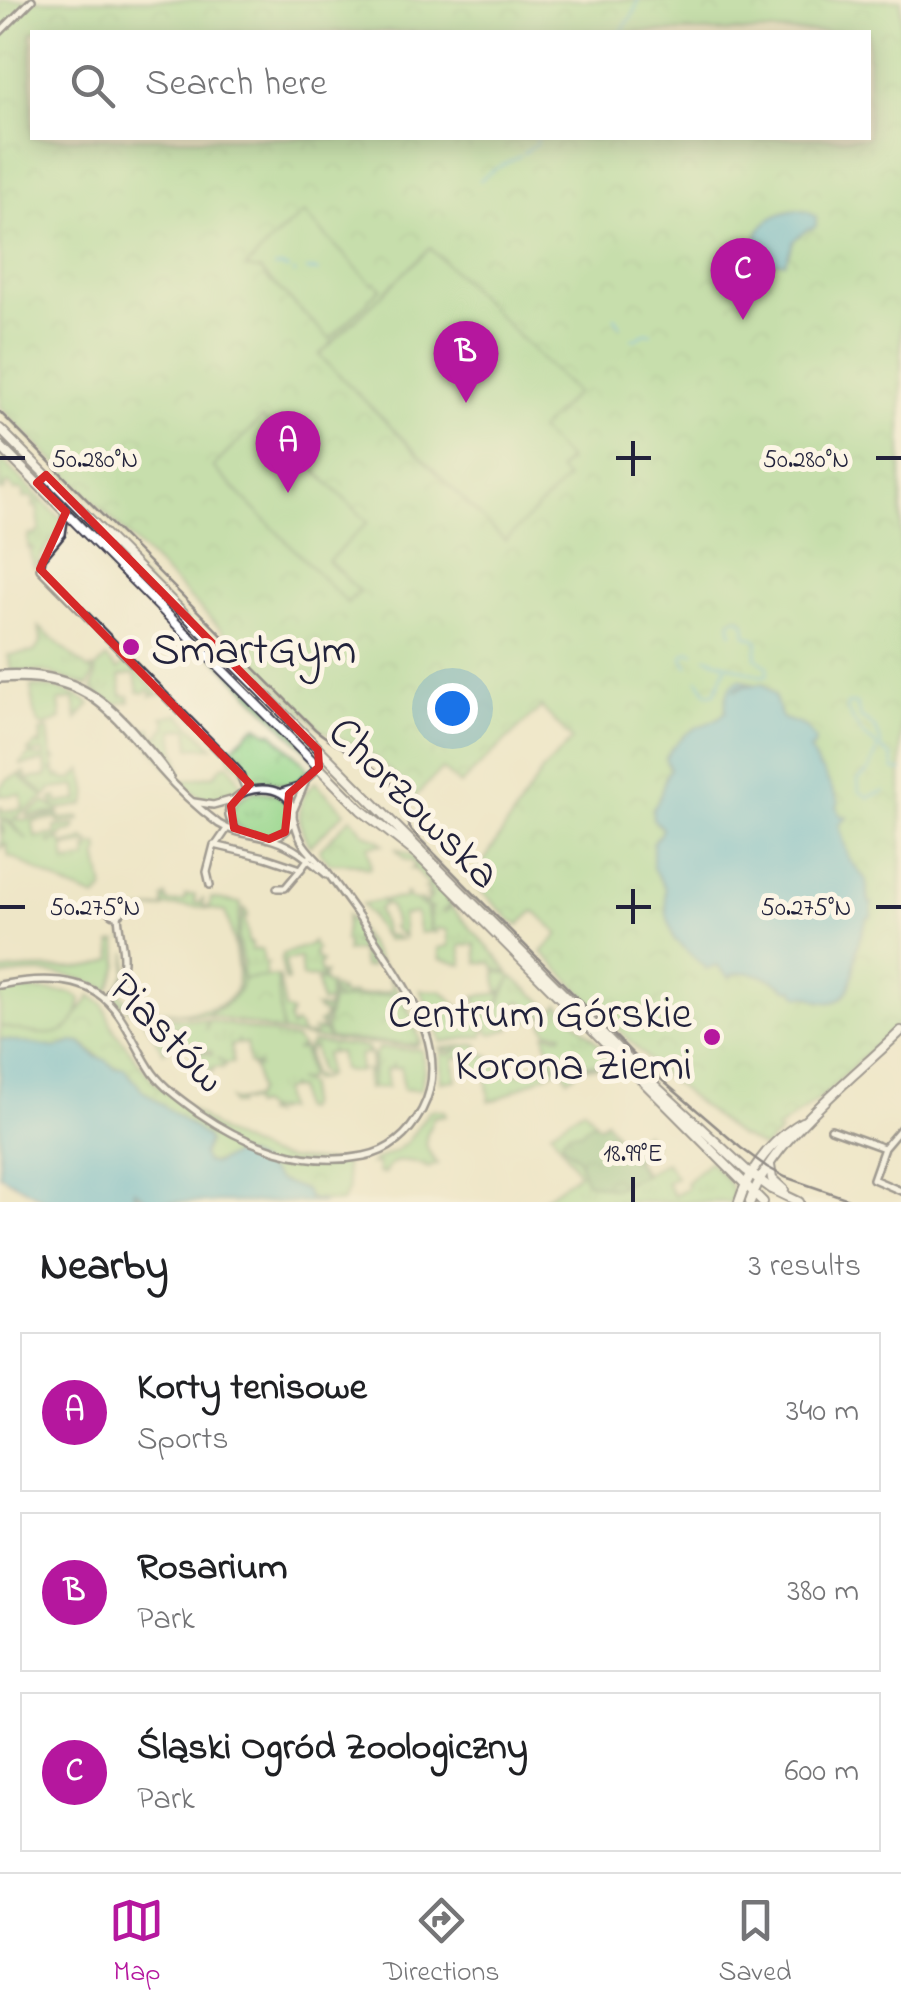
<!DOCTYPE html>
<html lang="en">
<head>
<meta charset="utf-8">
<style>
  body { margin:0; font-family:"Indie Flower",sans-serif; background:#f2f2f2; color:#202124 }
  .you { position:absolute; left:452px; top:708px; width:35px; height:35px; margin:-25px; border:8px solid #fff; border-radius:50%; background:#1a73e8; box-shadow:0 0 0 15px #1a73e833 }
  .badge { display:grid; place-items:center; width:65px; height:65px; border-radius:50%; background:#b5179e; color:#fff; font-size:32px; font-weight:700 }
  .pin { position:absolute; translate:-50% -82px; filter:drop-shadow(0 2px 5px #0008) }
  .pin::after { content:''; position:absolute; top:52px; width:35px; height:30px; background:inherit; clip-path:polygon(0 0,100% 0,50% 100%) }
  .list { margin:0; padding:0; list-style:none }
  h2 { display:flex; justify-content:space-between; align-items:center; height:130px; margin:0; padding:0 40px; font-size:42px }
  h2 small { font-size:32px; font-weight:400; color:#757577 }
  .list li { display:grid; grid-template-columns:65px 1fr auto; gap:30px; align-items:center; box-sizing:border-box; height:160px; margin:0 20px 20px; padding:0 20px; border:2px solid #e0e0e0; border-radius:0px }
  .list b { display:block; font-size:38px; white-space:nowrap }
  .list p { margin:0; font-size:32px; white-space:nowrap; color:#757577 }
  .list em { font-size:32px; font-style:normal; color:#757577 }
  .icon { flex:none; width:55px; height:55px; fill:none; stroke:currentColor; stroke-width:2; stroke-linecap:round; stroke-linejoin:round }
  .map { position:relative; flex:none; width:901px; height:1202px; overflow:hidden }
  .search { position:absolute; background:#fff; box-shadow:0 5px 25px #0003; left:30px; right:30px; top:30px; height:110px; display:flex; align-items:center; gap:25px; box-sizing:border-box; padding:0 35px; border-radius:0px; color:#757577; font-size:38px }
  .sheet { height:670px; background:#fff }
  nav { display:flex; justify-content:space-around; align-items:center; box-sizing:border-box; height:140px; border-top:2px solid #e0e0e0; background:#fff; font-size:28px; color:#757577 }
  nav a { display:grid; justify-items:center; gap:5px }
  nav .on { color:#b5179e }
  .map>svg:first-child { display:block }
  .grass { fill:url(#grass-tufts); stroke:#5c7c64; stroke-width:2.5 }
  .forest { fill:url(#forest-crowns); stroke:#4e6c5a; stroke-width:2.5 }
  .park { fill:url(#park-crowns); stroke:#5c7c64; stroke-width:2.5; fill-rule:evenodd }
  .garden { fill:#97d68c; stroke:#5c7c64; stroke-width:2.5 }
  .water { fill:#53b4d2; stroke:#3a6b86; stroke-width:2.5 }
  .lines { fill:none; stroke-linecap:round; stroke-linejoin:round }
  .stream { stroke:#53b4d2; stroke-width:2.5 }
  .street-casing { stroke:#413f50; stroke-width:10 }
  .secondary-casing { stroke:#413f50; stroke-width:12 }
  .street { stroke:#fff; stroke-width:5 }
  .secondary { stroke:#fff; stroke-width:8 }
  .tram { stroke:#22223b; stroke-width:2.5 }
  .marked { fill:none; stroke:#d62828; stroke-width:8; stroke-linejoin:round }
  .ticks { fill:none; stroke:#22223b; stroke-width:4 }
  .poi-dot { fill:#b5179e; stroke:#fcf5e5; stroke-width:4 }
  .labels { text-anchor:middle; stroke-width:10; stroke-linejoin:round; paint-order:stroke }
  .poi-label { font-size:45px; fill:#22223b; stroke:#fcf5e5; text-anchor:start }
  .street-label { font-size:45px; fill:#22223b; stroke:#fcf5e5 }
  .ticks-label { font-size:25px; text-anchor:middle; fill:#22223b; stroke:#fcf5e5; stroke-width:10; stroke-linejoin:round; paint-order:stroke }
</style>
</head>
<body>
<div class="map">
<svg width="901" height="1202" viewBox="0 0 901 1202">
  <defs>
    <pattern id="grass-tufts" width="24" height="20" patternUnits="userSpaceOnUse" patternTransform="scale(2.5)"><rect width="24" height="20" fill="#97d68c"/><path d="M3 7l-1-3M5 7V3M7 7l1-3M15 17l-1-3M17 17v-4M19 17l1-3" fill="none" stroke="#82b77a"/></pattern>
    <pattern id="forest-crowns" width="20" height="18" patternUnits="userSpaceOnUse" patternTransform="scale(2.5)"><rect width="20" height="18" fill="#79b778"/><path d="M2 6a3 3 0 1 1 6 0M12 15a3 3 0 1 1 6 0" fill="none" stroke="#639464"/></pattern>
    <pattern id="park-crowns" width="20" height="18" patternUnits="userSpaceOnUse" patternTransform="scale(2.5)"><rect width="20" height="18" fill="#97d68c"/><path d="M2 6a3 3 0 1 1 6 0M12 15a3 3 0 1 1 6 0" fill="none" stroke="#82b77a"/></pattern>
  </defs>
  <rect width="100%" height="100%" fill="#fcf5e5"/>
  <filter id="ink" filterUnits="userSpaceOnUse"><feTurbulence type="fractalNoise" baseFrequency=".01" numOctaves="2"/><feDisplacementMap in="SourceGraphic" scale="20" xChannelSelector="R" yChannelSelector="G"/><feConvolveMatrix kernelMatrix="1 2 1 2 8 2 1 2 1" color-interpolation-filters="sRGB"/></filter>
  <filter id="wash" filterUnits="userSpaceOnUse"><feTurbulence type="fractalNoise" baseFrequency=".0048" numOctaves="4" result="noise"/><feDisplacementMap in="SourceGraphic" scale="40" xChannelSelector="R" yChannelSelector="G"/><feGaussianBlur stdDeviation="2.25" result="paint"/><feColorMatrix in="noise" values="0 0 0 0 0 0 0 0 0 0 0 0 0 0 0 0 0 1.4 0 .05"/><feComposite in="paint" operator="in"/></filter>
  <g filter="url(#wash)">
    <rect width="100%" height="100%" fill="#eee6c7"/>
    <path class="grass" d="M 0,458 L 43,501 L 37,503 L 44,502 L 62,520 C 60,540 40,548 37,567 L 34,567 L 30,554 L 33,548 L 30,547 L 28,549 L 28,535 L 36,534 L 40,530 L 37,507 L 33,507 L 34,500 L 28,496 L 25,499 L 23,497 L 25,493 L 19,489 L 15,491 L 10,484 L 4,485 L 5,490 L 0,491 Z
      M 45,481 L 313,749 L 318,759 L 316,760 L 44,486 Z
      M 39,627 L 89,670 L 92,668 L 93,676 L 88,686 L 45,672 L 11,671 L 8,655 L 34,652 L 41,642 Z
      M 106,658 L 118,670 L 127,661 L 160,695 L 151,696 L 152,693 L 147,690 L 145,693 L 138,692 L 135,674 L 120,676 L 122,696 L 129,696 L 130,702 L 114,704 L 92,690 L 96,676 L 95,669 Z
      M 31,686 C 50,686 74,692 90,704 L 77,720 L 74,699 L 59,701 L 61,719 L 43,727 C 31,718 33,700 31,686 Z
      M 179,714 L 213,747 L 190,748 L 188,728 L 173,730 L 176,751 L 172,755 L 178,755 L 180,772 L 175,776 L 131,723 L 137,722 L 138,726 L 142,726 L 143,729 L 152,728 L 153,736 L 162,735 L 162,730 L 166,729 L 165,718 L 161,717 Z
      M 48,729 L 51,753 L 56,759 L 52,758 L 55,769 L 51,770 L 57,774 L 56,777 L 58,778 L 62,776 L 63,780 L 75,779 L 75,775 L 80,774 L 82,768 C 84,782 92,792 84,805 L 58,809 L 59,812 L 27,816 L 28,813 L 45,802 L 56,809 L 52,802 L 52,798 L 57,797 L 58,803 L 79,800 L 77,786 L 52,789 L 46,796 L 20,774 L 25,772 L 27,779 L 47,776 L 45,761 L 21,765 L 20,763 L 29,755 L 45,757 L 43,752 L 30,753 L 28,751 L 37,743 L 41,746 L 40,732 Z
      M 223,765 L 229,765 L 241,784 C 220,810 201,802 180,781 L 214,775 Z
      M 18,775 L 45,797 L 14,819 L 26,820 L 59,814 L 60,819 L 79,817 L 80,820 L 61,823 L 59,823 L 57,818 L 33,822 L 35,837 L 56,834 L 55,827 L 75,825 L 76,827 L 73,831 L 62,833 L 62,837 L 58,836 L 57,839 L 49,841 L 52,844 L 53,841 L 60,840 L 63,845 L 83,840 L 84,838 L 90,843 L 64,847 L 66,862 L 87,859 L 86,851 L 90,851 L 88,847 L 98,845 L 100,852 L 97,853 L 104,890 L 96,898 L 68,887 L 12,857 L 9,857 L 6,843 L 0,849 L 2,840 L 0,823 L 5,834 L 2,821 L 5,820 L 28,840 L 8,819 L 0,818 L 0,805 L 3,811 L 23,808 L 21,794 L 0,796 L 0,787 L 8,779 Z
      M 315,782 L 345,812 L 310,846 C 296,826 295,799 315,782 Z
      M 255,791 C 263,792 272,792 279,796 C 292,803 293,821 282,831 C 273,839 245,835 237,826 C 222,810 241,795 255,791 Z
      M 395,848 L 411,855 L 456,900 L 452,905 L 446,900 L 450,906 L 443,910 L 444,913 L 451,907 L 498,958 L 509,973 L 496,969 L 490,962 L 478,963 L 475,944 L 460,946 L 463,965 L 440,959 L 438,948 L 449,946 L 447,930 L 436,928 L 436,933 L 432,932 L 429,910 L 431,908 L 418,903 L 427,908 L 430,932 L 420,933 L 416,913 L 402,915 L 404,937 L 392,927 L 395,926 L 390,906 L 384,904 L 378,909 L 386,936 L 392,935 L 400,939 L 386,940 L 362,904 L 382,900 L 384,904 L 384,900 L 405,898 L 405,893 L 408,894 L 406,898 L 417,901 L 422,900 L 425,904 L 429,901 L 427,896 L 431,898 L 432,895 L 427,892 L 431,890 L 425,888 L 429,886 L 416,870 L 411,869 L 414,867 L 414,863 L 404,859 Z
      M 185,895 L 195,895 L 195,903 L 200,903 L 203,897 L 203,906 L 209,907 L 211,898 L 241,903 L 236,942 L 242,981 L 239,992 L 231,1001 L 203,1015 L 129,1010 L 122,1002 L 120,1006 L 113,995 L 115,991 L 118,993 L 116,989 L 126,973 L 127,952 L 128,971 L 119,992 C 135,1018 220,1020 235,991 C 243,975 231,928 225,912 C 198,906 150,901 127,920 L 125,938 L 127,940 L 124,939 L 122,920 L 127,909 L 130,913 L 164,908 L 163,898 L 166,896 L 168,903 L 185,901 Z
      M 244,908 L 248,912 L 248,917 L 245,917 L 248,937 L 247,940 L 251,943 L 247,943 L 252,945 L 251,950 L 262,949 L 264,963 L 268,963 L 265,966 L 266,977 L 271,977 L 274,981 L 279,979 L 279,976 L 285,1009 L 292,1013 L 289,1019 L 291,1028 L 295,1024 L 300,1028 L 300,1032 L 308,1037 L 310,1034 L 314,1036 L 316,1034 L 313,1030 L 322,1029 L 322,1025 L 318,1023 L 325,1018 L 323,1012 L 320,1012 L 315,1007 L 327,1009 L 328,1004 L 330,1006 L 320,1032 L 324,1031 L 328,1038 L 325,1029 L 332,1006 L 362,1034 L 366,1043 L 313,1038 L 270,1030 L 270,1027 L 266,1029 L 239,1020 L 211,1016 L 214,1012 L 241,1000 L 243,965 L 238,938 Z
      M 347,915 L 364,937 L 351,943 L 366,940 L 408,1007 L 420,1040 L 407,1033 L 420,1042 L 416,1046 L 368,1043 L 332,992 L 340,1005 L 331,1004 L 332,992 L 329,989 L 329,1001 L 321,1003 L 317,981 L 322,981 L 321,978 L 302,977 L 300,958 L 285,960 L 288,981 L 285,981 L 281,960 L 283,954 L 309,945 L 313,940 L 312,943 L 317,950 L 314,952 L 317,959 L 322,961 L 319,966 L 321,974 L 325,973 L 323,979 L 326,984 L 330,984 L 330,989 L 334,987 L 339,994 L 340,990 L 345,998 L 347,994 L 353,996 L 353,993 L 358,996 L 389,991 L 393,987 L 392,983 L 390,982 L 390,979 L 379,962 L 375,962 L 373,960 L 370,962 L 371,967 L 363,968 L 360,950 L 346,952 L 347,943 L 344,941 Z
      M 117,942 L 119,966 L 108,991 C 74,971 38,970 0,977 L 0,972 C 36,963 82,976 113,959 L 111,943 Z
      M 495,971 L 509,974 L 551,1008 L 544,1018 L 543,1015 L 537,1016 L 535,1020 L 528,1021 L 525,1003 L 519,1001 L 519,1004 L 510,1005 L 513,1025 L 510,1026 L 510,1029 L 493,1034 L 489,1033 L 474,996 L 502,993 L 496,1010 L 511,978 L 503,991 L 498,991 Z
      M 559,1004 L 616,1062 L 613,1064 L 582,1064 L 576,1068 L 583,1066 L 617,1068 L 584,1067 L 568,1079 L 562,1069 L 570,1067 L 552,1063 L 550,1058 L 546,1057 L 548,1047 L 545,1034 L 561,1036 L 562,1033 L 547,1031 L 543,1024 Z
      M 142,1016 L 207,1020 L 206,1030 L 208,1020 L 296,1039 L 302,1047 L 295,1050 L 303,1049 L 308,1074 L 307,1080 L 296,1080 L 308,1085 L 307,1107 L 304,1110 L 300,1109 L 297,1088 L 291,1089 L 290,1086 L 288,1089 L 282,1091 L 285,1109 L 275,1109 L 277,1111 L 272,1112 L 269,1109 L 267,1111 L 270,1115 L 264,1113 L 266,1110 L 258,1104 L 253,1106 L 252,1102 L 239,1101 L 238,1105 L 232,1104 L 230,1099 L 234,1101 L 254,1098 L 258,1090 L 255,1070 L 253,1068 L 259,1067 L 257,1064 L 252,1066 L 249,1064 L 246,1043 L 239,1044 L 238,1041 L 237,1044 L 231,1045 L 233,1063 L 226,1064 L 218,1058 L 225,1065 L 222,1069 L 221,1067 L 213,1068 L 212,1072 L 211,1069 L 204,1070 L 203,1074 L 199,1051 L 212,1055 L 211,1051 L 201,1049 L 203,1044 L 200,1048 L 193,1049 L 192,1044 L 182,1045 L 178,1027 L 164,1029 L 167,1048 L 166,1051 L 163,1052 Z
      M 312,1042 L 367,1047 L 372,1055 L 372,1069 L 371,1070 L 366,1071 L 370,1070 L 371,1055 L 367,1054 L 367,1050 L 366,1054 L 360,1054 L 359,1069 L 363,1070 L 357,1072 L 342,1070 L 339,1052 L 333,1053 L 331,1050 L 331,1053 L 325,1054 L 327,1075 L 325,1077 L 318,1070 L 314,1046 L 308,1051 L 311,1075 L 323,1079 L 312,1080 L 305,1051 Z
      M 477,1044 L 480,1058 L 478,1045 L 480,1051 L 502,1065 L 503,1061 L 506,1063 L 503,1069 L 507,1071 L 508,1069 L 512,1074 L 515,1073 L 515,1070 L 520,1074 L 540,1070 L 538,1067 L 544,1068 L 542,1065 L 547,1065 L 546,1059 L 549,1059 L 550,1064 L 561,1067 L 498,1099 L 489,1101 L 486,1074 L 472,1074 L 469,1055 L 454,1058 L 456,1080 L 441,1082 L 441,1051 L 448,1055 L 460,1049 L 448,1051 L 441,1048 Z
      M 379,1048 L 422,1050 L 424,1070 L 421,1089 L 403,1090 L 401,1067 L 394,1068 L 393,1065 L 392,1068 L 386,1069 L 388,1087 L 368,1089 L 366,1073 L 371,1073 L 372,1088 L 375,1054 Z
      M 584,1108 L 598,1126 L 606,1121 L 624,1146 L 645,1132 L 654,1145 L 634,1158 L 645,1174 L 666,1162 L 676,1177 L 666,1183 L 674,1196 L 688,1187 L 686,1183 L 709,1161 C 721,1174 736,1183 732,1202 L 539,1202 L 579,1173 L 551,1131 Z
      M 434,1109 L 445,1111 L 446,1115 L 434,1117 C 424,1138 421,1145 438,1164 L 428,1168 C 414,1160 392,1155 385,1173 L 379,1174 L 377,1164 L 371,1164 L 375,1160 L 396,1151 L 408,1141 L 429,1111 Z"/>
    <path class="forest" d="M 606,1121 L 624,1146 L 645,1132 L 654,1145 L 634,1158 L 644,1175 L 614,1189 L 586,1182 L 578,1158 L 562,1144 L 563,1137 L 569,1132 L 581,1132 L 591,1123 L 595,1123 L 599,1126 Z"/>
    <path class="park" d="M 0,0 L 901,0 L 901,1021 L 822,1097 L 776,1130 L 780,1133 L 763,1148 L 741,1136 L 740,1137 L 663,1075 L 542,952 L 559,934 L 534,911 L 519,925 L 516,922 L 514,923 L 471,881 L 543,770 L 572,740 L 541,707 L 460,785 L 442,769 L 407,805 L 406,789 L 401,781 L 369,753 L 321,730 L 0,407 ZM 32,32 L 868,32 L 868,138 L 32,138 Z
      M 257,726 L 268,733 L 271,732 L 305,764 L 307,771 L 297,782 L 289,786 L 267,781 L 255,782 L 245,777 L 240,767 L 230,759 L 230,750 L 253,728 Z
      M 351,817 L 364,833 L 379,840 L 383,844 L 368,846 L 371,867 L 368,869 L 356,864 L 330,863 L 320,852 L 320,849 Z
      M 277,976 L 282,1032 L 207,1015 C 224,1006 239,999 242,979 Z
      M 420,990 L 442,991 L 485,1031 L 483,1036 L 441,1042 L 437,1025 Z
      M 399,993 L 412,1017 L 419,1039 L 416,1045 L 329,1038 L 326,1030 L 331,1001 Z
      M 91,996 L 103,1004 L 114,1030 L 154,1082 L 223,1133 L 266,1154 L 287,1159 L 345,1163 L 348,1188 L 342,1202 L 309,1199 L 305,1190 C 295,1186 284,1183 275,1178 C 263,1170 257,1158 242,1156 C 228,1153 219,1166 205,1162 L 202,1155 L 208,1142 L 206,1137 L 142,1090 L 124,1068 C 107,1068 95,1052 81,1043 L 69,1043 L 57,1048 L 0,1039 L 0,1026 L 65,1031 Z"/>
    <path class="garden" d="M 304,213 L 372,284 L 375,282 L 381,288 L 372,297 L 369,298 L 368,302 L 330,339 L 260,270 L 245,268 L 281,232 Z
      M 430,248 L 576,393 L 539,430 L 568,460 L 558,470 L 567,479 L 505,541 L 319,355 Z
      M 262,418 L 368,522 L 328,561 L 359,591 L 347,603 L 213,467 Z
      M 14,989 L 71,993 L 81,999 C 74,1049 35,1033 0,1026 L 0,991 Z"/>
    <path class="water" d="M 797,210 L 808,212 L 816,217 L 816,226 L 812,229 L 808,229 L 794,240 L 785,262 L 773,262 C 738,239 766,213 797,210 Z
      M 740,679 L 751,683 L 739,686 L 733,691 L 746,686 L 763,684 L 774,695 L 782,718 C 800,726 804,721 815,740 L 814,747 L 810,749 L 818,767 L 823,772 L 839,802 L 837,806 L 840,815 L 848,817 L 839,825 L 849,859 L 866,880 L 869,902 L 872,903 L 871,917 L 867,918 C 864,928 859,938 857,948 C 853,965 855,999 832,1002 C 823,1003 817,1001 810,996 L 801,996 L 795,993 L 794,989 L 789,990 C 772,978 745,965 729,977 L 717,966 L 707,969 L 674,939 L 667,915 L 665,888 L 653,868 L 653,842 L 660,834 L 662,828 L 653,819 L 652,810 C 665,795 660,782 670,769 L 665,759 C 672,746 683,735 696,728 C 708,722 717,722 726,711 C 724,699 728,685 740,679 Z
      M 0,1039 L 57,1048 L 73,1042 L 81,1043 L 96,1057 L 106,1060 L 115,1068 L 124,1068 L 142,1090 L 206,1137 L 208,1142 L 202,1155 L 205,1162 L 214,1164 L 235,1154 L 246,1156 L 260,1163 L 278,1180 L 305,1190 L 309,1199 L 320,1200 L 322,1202 L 150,1202 L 134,1190 L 133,1193 L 144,1202 L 48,1202 L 0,1175 Z"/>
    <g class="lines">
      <path class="stream" d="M 621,32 L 634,13 L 638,0
        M 524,153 L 536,144 L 537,138
        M 480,180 L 493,170 L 520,156
        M 274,267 L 281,266 L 288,269
        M 307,270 L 318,271
        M 294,272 L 295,273
        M 615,317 L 621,326
        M 632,339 L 636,339 L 645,333 L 651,333
        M 706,657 L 761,676 L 767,675 L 768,667 L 756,657 L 758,642 L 754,638 L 746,635 L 745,624 L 741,619 L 736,618 L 732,620 L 730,627 L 732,633
        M 688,666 L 683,658 L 684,654 L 690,651 L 694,653
        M 698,680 L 708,694 L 715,693 L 726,667
        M 885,791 L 868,797 L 859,791 L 858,780 L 869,771 L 878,749 C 874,740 868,741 862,734 C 858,728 849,714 846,708 L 849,703 L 856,704 L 861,718 C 874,724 881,734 881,749 L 892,757 L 894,770 L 901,771"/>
    </g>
  </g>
  <g filter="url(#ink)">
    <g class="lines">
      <g class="street-casing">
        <path id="street" d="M 0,32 L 32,0
          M 65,514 L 62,534 L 42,558 L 40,569 L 222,754 L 239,772 L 246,790
          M 0,674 C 65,670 101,691 141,740 C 151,752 162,763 170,777
          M 0,679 C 88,672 110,711 161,770 C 178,790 198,808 219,824 C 235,834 254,834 273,840 C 295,847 309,860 327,875
          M 282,792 L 298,787 L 319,767
          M 194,802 L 213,805 L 231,800
          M 294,809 L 305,783
          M 236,830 C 202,785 298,772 293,817 C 291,829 283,835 272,838
          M 216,845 L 227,829
          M 210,885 L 207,872 L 214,845 L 265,857 L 301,869 L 309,858
          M 277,888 L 285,888 L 301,869
          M109 908a7 7 0 1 1 14 0a7 7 0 1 1-14 0Z
          M 0,985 C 30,979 70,976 97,993 C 124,1010 135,1048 153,1073 C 165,1089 183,1101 199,1113 C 247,1146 305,1168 364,1156 C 391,1151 409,1134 422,1110 C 450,1056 414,1001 385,955 C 366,926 345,896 324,868 C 318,860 310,854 304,845 C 298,837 296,827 293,817
          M 105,999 C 133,962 121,956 118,915
          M 901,1128 L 884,1148 L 873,1179 L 901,1191
          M 831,1129 L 884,1148"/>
      </g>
      <g class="secondary-casing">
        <path id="secondary" d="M 0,429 L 653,1084 L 746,1170 L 772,1189 L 799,1202
          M 0,446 L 361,810 L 417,854 L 763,1202
          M 770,1165 L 772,1179 L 784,1190
          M 739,1202 C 750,1168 771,1141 802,1122
          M 750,1202 C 770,1140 854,1077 901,1031"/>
      </g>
      <use href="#street" class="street"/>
      <use href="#secondary" class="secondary"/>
      <path class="tram" d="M 0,412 L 315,729 C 341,752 380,763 399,793 C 406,805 402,819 412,831 L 642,1063 L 741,1148 L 767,1167 L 785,1177 L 857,1202"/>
    </g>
  </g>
  <path d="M0 0H901V1202H0ZM 46,475 L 318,750 L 319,767 L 289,794 L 285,832 L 269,839 L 234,828 L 231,806 L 250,784 L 40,569 L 66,512 L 37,483 Z" fill="#eee6c7" fill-opacity=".55" fill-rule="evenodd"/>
  <path class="marked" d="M 46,475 L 318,750 L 319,767 L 289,794 L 285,832 L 269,839 L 234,828 L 231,806 L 250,784 L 40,569 L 66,512 L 37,483 Z"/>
  <path class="ticks" d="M 633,441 L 633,476M 0,458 L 25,458M 616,458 L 651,458M 876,458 L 901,458M 633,889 L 633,924M 0,907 L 25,907M 616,907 L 651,907M 876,907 L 901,907M 633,1177 L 633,1202"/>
  <g class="poi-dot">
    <circle cx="131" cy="647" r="10"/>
    <circle cx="712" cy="1037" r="10"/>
  </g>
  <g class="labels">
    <g class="poi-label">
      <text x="151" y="663">SmartGym</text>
      <text x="692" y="1027" text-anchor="end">Centrum Górskie<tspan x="692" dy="52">Korona Ziemi</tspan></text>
    </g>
    <g class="street-label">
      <text transform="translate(416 801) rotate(45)" y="16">Chorzowska</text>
      <text transform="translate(169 1031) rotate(46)" y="16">Piastów</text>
    </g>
  </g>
  <g class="ticks-label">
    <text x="95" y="467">50.280°N</text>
    <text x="806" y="467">50.280°N</text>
    <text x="95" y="915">50.275°N</text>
    <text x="806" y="915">50.275°N</text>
    <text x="633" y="1161">18.99°E</text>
  </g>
</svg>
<div class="you"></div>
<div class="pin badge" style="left:288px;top:493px">A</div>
<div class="pin badge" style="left:466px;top:403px">B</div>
<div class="pin badge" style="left:743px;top:320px">C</div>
<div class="search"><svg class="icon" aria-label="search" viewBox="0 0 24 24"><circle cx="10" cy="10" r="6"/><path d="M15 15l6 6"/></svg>Search here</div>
</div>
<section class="sheet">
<h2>Nearby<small>3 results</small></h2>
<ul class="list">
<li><span class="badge">A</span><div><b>Korty tenisowe</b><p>Sports</p></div><em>340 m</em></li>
<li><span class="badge">B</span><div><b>Rosarium</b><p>Park</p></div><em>380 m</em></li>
<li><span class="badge">C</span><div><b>Śląski Ogród Zoologiczny</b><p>Park</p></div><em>600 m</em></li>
</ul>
</section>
<nav>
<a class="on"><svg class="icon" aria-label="map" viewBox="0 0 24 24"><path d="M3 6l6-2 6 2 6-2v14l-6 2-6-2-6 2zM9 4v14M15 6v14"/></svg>Map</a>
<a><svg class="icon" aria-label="directions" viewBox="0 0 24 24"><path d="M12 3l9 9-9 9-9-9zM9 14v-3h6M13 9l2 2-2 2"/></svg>Directions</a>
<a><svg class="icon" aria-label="saved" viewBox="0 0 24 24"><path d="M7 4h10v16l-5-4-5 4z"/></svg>Saved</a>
</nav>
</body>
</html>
